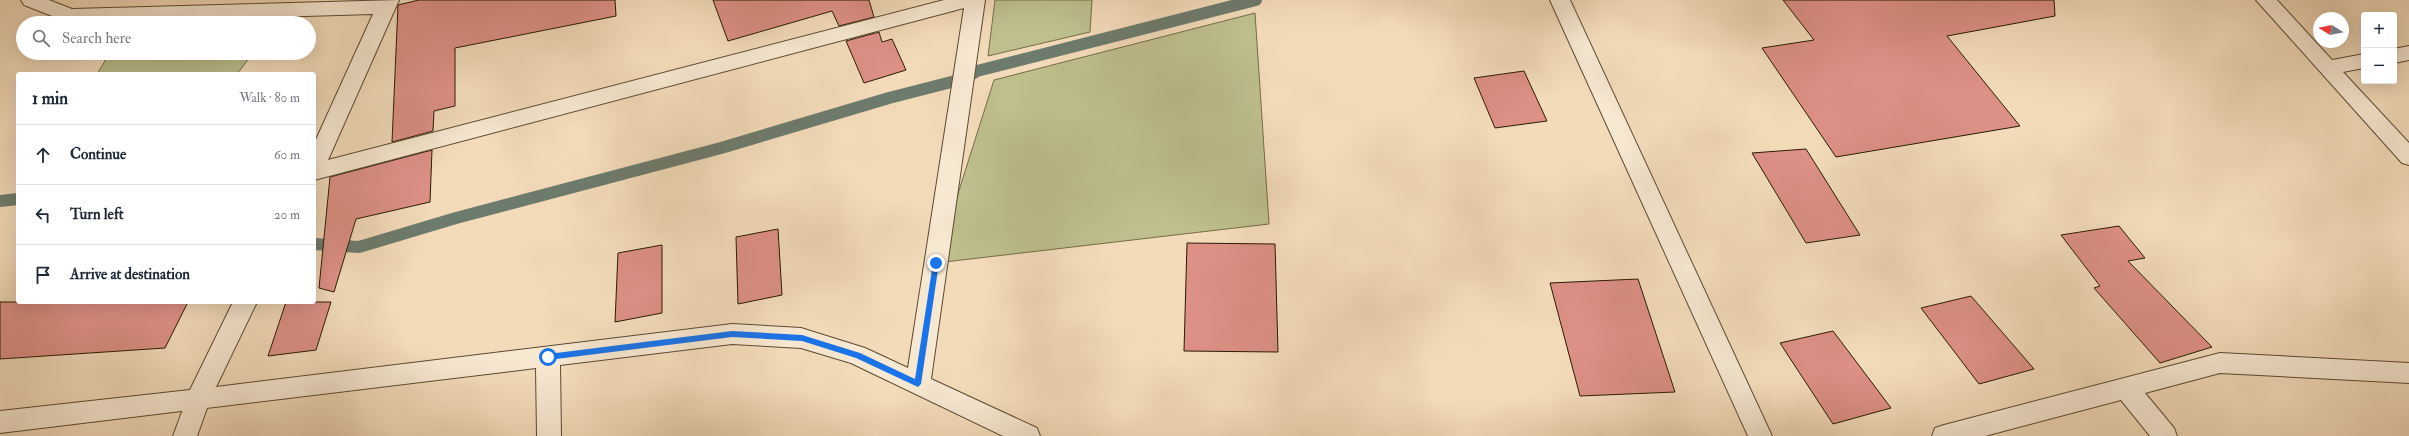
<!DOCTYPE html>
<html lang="en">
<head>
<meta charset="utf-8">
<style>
  body { margin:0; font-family:"IM FELL Double Pica",serif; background:#f2f2f3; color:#1f2937 }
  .controls { position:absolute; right:12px; top:12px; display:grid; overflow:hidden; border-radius:4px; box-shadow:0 4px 16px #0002 }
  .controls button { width:36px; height:36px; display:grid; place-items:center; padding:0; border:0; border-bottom:1px solid #e0e1e3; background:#fff; color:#1f2937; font:20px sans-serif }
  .compass { position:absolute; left:2313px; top:12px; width:36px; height:36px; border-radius:50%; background:#fff; box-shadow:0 4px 16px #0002; rotate:280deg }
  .stop { position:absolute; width:12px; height:12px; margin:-9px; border:3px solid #1a73e8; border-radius:50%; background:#fff }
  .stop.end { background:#1a73e8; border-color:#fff; box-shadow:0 1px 4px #0008 }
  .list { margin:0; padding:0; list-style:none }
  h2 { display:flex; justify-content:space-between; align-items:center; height:52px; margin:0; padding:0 16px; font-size:17px }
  h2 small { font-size:13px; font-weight:400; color:#747a83 }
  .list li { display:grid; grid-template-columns:26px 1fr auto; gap:12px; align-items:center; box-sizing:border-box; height:60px; padding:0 16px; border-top:1px solid #e0e1e3 }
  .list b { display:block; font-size:15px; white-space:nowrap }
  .list em { font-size:13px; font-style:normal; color:#747a83 }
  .icon { flex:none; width:22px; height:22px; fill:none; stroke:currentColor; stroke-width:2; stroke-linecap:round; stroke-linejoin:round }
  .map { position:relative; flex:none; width:2409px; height:436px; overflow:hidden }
  .search { position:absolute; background:#fff; box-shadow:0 4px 16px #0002; left:16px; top:16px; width:300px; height:44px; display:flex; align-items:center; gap:10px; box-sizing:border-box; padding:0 14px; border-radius:22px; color:#747a83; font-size:15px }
  .panel { position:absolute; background:#fff; box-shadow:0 4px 16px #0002; left:16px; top:72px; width:300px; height:232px; border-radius:4px }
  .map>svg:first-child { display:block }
  .green { fill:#bebf8d; stroke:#746c48 }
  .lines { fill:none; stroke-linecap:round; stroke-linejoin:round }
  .stream { stroke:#6d7b6d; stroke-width:12 }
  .building { fill:#dd9086; stroke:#291a03 }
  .minor-casing { stroke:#5c4a31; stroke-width:2 }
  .tertiary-casing { stroke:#5c4a31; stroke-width:2 }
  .minor { fill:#f7e8d2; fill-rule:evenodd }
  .tertiary { fill:#f7e8d2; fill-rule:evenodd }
  .route { fill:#1a73e8 }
</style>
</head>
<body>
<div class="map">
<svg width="2409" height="436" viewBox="0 0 2409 436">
  <rect width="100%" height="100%" fill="#f3dbba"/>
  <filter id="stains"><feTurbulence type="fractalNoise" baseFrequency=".005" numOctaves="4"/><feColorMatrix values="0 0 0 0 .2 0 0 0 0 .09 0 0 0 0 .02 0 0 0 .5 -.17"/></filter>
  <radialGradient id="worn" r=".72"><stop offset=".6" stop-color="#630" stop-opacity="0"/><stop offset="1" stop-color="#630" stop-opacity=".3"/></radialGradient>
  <path class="green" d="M 995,0 L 1092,0 L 1090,32 L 988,56 Z
    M 1255,13 L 1269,224 L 936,263 L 994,80 Z
    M 110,53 L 253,53 L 237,74 L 97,74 Z"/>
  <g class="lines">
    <path class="stream" d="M 0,201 L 18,199
      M 314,244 L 359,247 L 456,218 L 721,148 L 889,98 L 963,79 L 977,71 L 1256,0"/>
  </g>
  <path class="building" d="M 419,0 L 615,0 L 616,16 L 455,48 L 455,106 L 434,111 L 433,131 L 392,142 L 398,5 Z
    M 713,0 L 869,0 L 874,17 L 839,26 L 832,11 L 728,41 Z
    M 1783,0 L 2054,0 L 2055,16 L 1947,36 L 2020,126 L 1836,157 L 1762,48 L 1814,40 Z
    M 879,32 L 882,42 L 892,39 L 906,70 L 864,83 L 846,41 Z
    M 1524,71 L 1547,121 L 1495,128 L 1474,78 Z
    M 1806,149 L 1860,235 L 1806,243 L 1752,153 Z
    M 432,150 L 430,202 L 356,219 L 334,292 L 319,288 L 330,177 Z
    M 2119,226 L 2145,258 L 2128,261 L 2212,347 L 2160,363 L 2094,288 L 2100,286 L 2061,235 Z
    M 778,229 L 782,295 L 738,304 L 736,237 Z
    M 1187,243 L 1275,244 L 1278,352 L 1184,351 Z
    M 662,245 L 662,313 L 615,322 L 618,253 Z
    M 1638,279 L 1675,392 L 1580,396 L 1550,283 Z
    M 1971,296 L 2034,369 L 1979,384 L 1921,308 Z
    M 0,302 L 188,302 L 165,348 L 0,359 Z
    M 286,302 L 331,302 L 316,350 L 268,356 Z
    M 1833,331 L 1891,408 L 1833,424 L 1780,343 Z"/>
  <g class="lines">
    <g class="minor-casing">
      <path id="minor" d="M 21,0 L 49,0 L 72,9 L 399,0 L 328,160 L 944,0 L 985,0 L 931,379 L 1037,428 L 1040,436 L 1003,436 L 851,363 L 801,348 L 732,344 L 560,365 L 561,436 L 537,436 L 536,368 L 0,433 L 0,411 L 190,390 L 233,302 L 257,302 L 216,387 L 732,324 L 801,328 L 865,348 L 908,368 L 964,8 L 314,180 L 314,144 L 373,14 L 70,23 L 24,5 Z
        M 1550,0 L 1570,0 L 1772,436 L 1748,436 Z
        M 2256,0 L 2277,0 L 2332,60 L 2364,54 L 2364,68 L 2343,72 L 2409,143 L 2409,165 L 2402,163 Z
        M 2409,46 L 2409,60 L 2394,63 L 2394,49 Z
        M 2220,353 L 2409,363 L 2409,383 L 2220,373 L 2145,393 L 2174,428 L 2177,436 L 2150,436 L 2121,400 L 1985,436 L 1932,436 L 1935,428 L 1944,425 Z"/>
    </g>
    <g class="tertiary-casing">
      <path id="tertiary" d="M 198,389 L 207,393 L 210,400 L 197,436 L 173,436 L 189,393 Z"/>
    </g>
    <use href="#minor" class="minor"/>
    <use href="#tertiary" class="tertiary"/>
  </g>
  <path class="route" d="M 936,260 L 939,263 L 921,384 L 918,387 L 856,358 L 802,341 L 732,337 L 548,360 L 544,357 L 548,354 L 732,331 L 802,335 L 860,353 L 915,379 L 933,263 Z"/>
  <rect width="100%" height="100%" filter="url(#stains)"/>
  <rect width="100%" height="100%" fill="url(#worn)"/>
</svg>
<div class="controls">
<button>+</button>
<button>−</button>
</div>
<svg class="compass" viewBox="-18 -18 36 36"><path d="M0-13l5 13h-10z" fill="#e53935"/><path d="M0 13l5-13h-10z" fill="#747a83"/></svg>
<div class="stop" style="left:548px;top:357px"></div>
<div class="stop end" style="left:936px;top:263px"></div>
<div class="search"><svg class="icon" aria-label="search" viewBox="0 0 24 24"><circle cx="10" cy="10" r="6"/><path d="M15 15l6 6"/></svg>Search here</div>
<section class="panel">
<h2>1 min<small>Walk · 80 m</small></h2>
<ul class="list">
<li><svg class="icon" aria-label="ahead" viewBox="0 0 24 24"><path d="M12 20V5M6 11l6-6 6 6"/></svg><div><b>Continue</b></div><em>60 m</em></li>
<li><svg class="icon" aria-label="left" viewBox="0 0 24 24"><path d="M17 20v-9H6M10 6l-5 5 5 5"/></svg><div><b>Turn left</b></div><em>20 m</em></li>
<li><svg class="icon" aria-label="arrive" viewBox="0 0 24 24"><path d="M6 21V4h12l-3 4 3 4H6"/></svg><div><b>Arrive at destination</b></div></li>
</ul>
</section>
</div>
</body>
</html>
